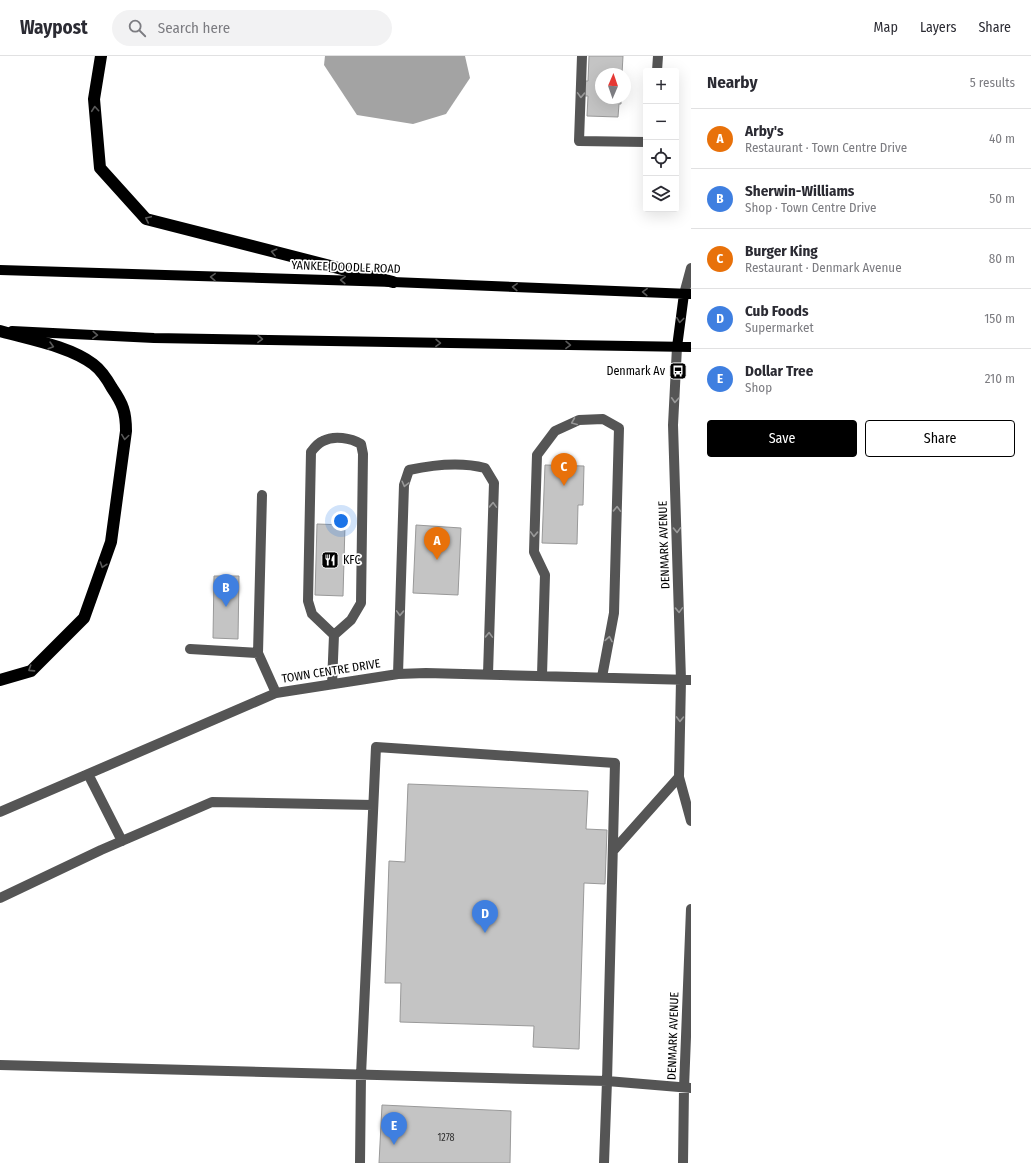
<!DOCTYPE html>
<html lang="en">
<head>
<meta charset="utf-8">
<style>
  body { margin:0; font-family:"Fira Sans Condensed",sans-serif; background:#f2f2f3; color:#2b2b33 }
  .controls { position:absolute; right:12px; top:12px; display:grid; overflow:hidden; border-radius:4px; box-shadow:0 4px 16px #0002 }
  .controls button { width:36px; height:36px; display:grid; place-items:center; padding:0; border:0; border-bottom:1px solid #e1e1e2; background:#fff; color:#2b2b33; font:20px sans-serif }
  .compass { position:absolute; left:595px; top:12px; width:36px; height:36px; border-radius:50%; background:#fff; box-shadow:0 4px 16px #0002; rotate:2deg }
  .you { position:absolute; left:341px; top:465px; width:14px; height:14px; margin:-10px; border:3px solid #fff; border-radius:50%; background:#1a73e8; box-shadow:0 0 0 6px #1a73e833 }
  .badge { display:grid; place-items:center; width:26px; height:26px; border-radius:50%; background:#000; color:#fff; font-size:13px; font-weight:700 }
  .pin { position:absolute; translate:-50% -33px; filter:drop-shadow(0 1px 2px #0008) }
  .pin::after { content:''; position:absolute; top:21px; width:14px; height:12px; background:inherit; clip-path:polygon(0 0,100% 0,50% 100%) }
  .list { margin:0; padding:0; list-style:none }
  h2 { display:flex; justify-content:space-between; align-items:center; height:52px; margin:0; padding:0 16px; font-size:17px }
  h2 small { font-size:13px; font-weight:400; color:#7c7c81 }
  .list li { display:grid; grid-template-columns:26px 1fr auto; gap:12px; align-items:center; box-sizing:border-box; height:60px; padding:0 16px; border-top:1px solid #e1e1e2 }
  .list b { display:block; font-size:15px; white-space:nowrap }
  .list p { margin:0; font-size:13px; white-space:nowrap; color:#7c7c81 }
  .list em { font-size:13px; font-style:normal; color:#7c7c81 }
  .actions { display:flex; gap:8px; padding:12px 16px }
  .actions a { flex:1; padding:9px 0; border:1px solid #000; border-radius:4px; text-align:center; font-size:14px; color:#000 }
  .actions .main { background:#000; color:#fff }
  .icon { flex:none; width:22px; height:22px; fill:none; stroke:currentColor; stroke-width:2; stroke-linecap:round; stroke-linejoin:round }
  .map { position:relative; flex:none; width:691px; height:1107px; overflow:hidden }
  header { display:flex; align-items:center; gap:24px; box-sizing:border-box; height:56px; padding:0 20px; background:#fff; border-bottom:1px solid #e1e1e2 }
  header strong { font-size:19px }
  nav { display:flex; gap:22px; margin-inline-start:auto; font-size:14px }
  .search { width:280px; height:36px; background:#f2f2f3; display:flex; align-items:center; gap:10px; box-sizing:border-box; padding:0 14px; border-radius:22px; color:#7c7c81; font-size:15px }
  main { display:flex }
  aside { flex:1; background:#fff }
  .map>svg:first-child { display:block }
  .water { fill:#a3a3a3 }
  .building { fill:#c4c4c4; stroke:#999 }
  .lines { fill:none; stroke-linecap:round; stroke-linejoin:round }
  .minor { stroke:#555; stroke-width:10 }
  .major { stroke:#000; stroke-width:10 }
  .highway { stroke:#000; stroke-width:12 }
  .oneway { stroke:#999 }
  .oneway2 { stroke:#595959 }
  .labels { text-anchor:middle; stroke-width:3.5; stroke-linejoin:round; paint-order:stroke }
  .number-label { font-size:10px; fill:#313131 }
  .street-label { font-size:12px; fill:#000; stroke:#fff }
  .poi-label { font-size:12px; fill:#000; stroke:#fff; text-anchor:end }
</style>
</head>
<body>
<header>
<strong>Waypost</strong>
<div class="search"><svg class="icon" aria-label="search" viewBox="0 0 24 24"><circle cx="10" cy="10" r="6"/><path d="M15 15l6 6"/></svg>Search here</div>
<nav><a>Map</a><a>Layers</a><a>Share</a></nav>
</header>
<main>
<div class="map">
<svg width="691" height="1107" viewBox="0 0 691 1107">
  <rect width="100%" height="100%" fill="#fff"/>
  <path class="water" d="M 325,0 L 465,0 L 470,22 L 446,58 L 413,68 L 357,59 L 324,9 Z"/>
  <path class="building" d="M 589,0 L 623,0 L 622,18 L 601,18 L 601,42 L 621,42 L 621,48 L 619,48 L 618,61 L 587,60 L 588,40 L 583,40 L 584,25 L 588,25 Z
    M 545,409 L 584,410 L 583,449 L 578,449 L 577,488 L 542,487 Z
    M 317,468 L 345,469 L 343,540 L 315,539 Z
    M 416,469 L 461,472 L 458,539 L 413,537 Z
    M 214,520 L 239,520 L 238,583 L 213,582 Z
    M 408,728 L 588,735 L 586,773 L 607,774 L 605,828 L 584,827 L 579,993 L 533,991 L 534,970 L 400,966 L 401,927 L 385,927 L 389,805 L 405,806 Z
    M 382,1049 L 511,1055 L 510,1107 L 379,1107 Z"/>
  <g class="lines">
    <path class="minor" d="M 582,0 L 579,85 L 646,86
      M 657,15 L 658,0
      M 684,238 L 691,212
      M 677,291 L 673,369 L 681,624 L 679,721 L 691,765
      M 262,439 L 258,597 L 276,637
      M 190,593 L 258,597
      M 398,618 L 404,429 L 409,414 C 432,409 462,406 485,412 L 494,427 L 488,618
      M 542,619 L 545,519 L 534,496 L 537,399 L 555,375 L 579,364 L 603,363 L 619,372 L 614,557 L 602,621
      M 332,628 L 334,579 L 351,564 L 361,547 L 363,398 L 361,388 C 351,382 334,379 323,385 C 318,387 314,392 311,396 L 308,545 L 312,558 L 334,579
      M 88,718 L 122,785
      M 0,756 L 276,637 L 398,618 L 426,617 L 691,624
      M 613,795 L 679,721
      M 0,842 L 101,794 L 212,746 L 373,749
      M 0,1009 L 607,1025 L 691,1032
      M 360,1107 L 361,1019 L 376,691 L 615,707 L 607,1025 L 604,1107
      M 683,1107 L 684,1032 L 691,853"/>
    <path class="major" d="M 0,214 L 393,226 L 691,238
      M 12,275 L 154,282 L 691,291
      M 677,291 L 684,238"/>
    <path class="highway" d="M 101,0 L 94,43 L 100,112 L 146,163 L 393,226
      M 0,275 C 28,283 69,290 93,308 C 101,314 107,323 112,332 C 123,348 126,356 126,375 L 111,486 L 84,562 L 31,615 L 0,624"/>
  </g>
  <defs><path id="oneway-chevron" d="M-2-3.5L2.5 0L-2 3.5" fill="none" stroke-width="1.6" stroke-linecap="round" stroke-linejoin="round"/></defs>
  <g class="oneway">
    <use href="#oneway-chevron" transform="translate(581 39) rotate(92)"/>
    <use href="#oneway-chevron" transform="translate(675 344) rotate(93)"/>
    <use href="#oneway-chevron" transform="translate(574 366) rotate(157)"/>
    <use href="#oneway-chevron" transform="translate(405 428) rotate(104)"/>
    <use href="#oneway-chevron" transform="translate(493 449) rotate(-88)"/>
    <use href="#oneway-chevron" transform="translate(617 453) rotate(-88)"/>
    <use href="#oneway-chevron" transform="translate(677 474) rotate(88)"/>
    <use href="#oneway-chevron" transform="translate(534 478) rotate(92)"/>
    <use href="#oneway-chevron" transform="translate(679 554) rotate(88)"/>
    <use href="#oneway-chevron" transform="translate(400 557) rotate(92)"/>
    <use href="#oneway-chevron" transform="translate(489 579) rotate(-88)"/>
    <use href="#oneway-chevron" transform="translate(609 583) rotate(-80)"/>
    <use href="#oneway-chevron" transform="translate(680 663) rotate(91)"/>
  </g>
  <g class="oneway2">
    <use href="#oneway-chevron" transform="translate(95 53) rotate(-95)"/>
    <use href="#oneway-chevron" transform="translate(148 163) rotate(-155)"/>
    <use href="#oneway-chevron" transform="translate(274 196) rotate(-166)"/>
    <use href="#oneway-chevron" transform="translate(213 221) rotate(-178)"/>
    <use href="#oneway-chevron" transform="translate(343 224) rotate(-178)"/>
    <use href="#oneway-chevron" transform="translate(515 231) rotate(-178)"/>
    <use href="#oneway-chevron" transform="translate(645 236) rotate(-178)"/>
    <use href="#oneway-chevron" transform="translate(680 264) rotate(97)"/>
    <use href="#oneway-chevron" transform="translate(95 279) rotate(3)"/>
    <use href="#oneway-chevron" transform="translate(260 283) rotate(1)"/>
    <use href="#oneway-chevron" transform="translate(438 287) rotate(1)"/>
    <use href="#oneway-chevron" transform="translate(568 289) rotate(1)"/>
    <use href="#oneway-chevron" transform="translate(51 290) rotate(16)"/>
    <use href="#oneway-chevron" transform="translate(125 381) rotate(98)"/>
    <use href="#oneway-chevron" transform="translate(103 509) rotate(109)"/>
    <use href="#oneway-chevron" transform="translate(31 613) rotate(147)"/>
  </g>
  <defs>
    <g id="bus-square" transform="scale(0.9)"><rect x="-9" y="-9" width="18" height="18" rx="4" fill="#000" stroke="#fff"/><path d="M-5-6H5V4H4V6H2V4H-2V6H-4V4H-5ZM-3.5-4V0h7V-4ZM-3.5 1.2v1.5H-2V1.2ZM2 1.2v1.5H3.5V1.2Z" fill="#fff"/></g>
    <g id="restaurant-square" transform="scale(0.9)"><rect x="-9" y="-9" width="18" height="18" rx="4" fill="#000" stroke="#fff"/><path d="M-5-6h1v4h1v-4h1v4h1v-4h1v5L-1.5 .5V6h-2V.5L-5-1ZM5-6V6H3V1.5H1.5Q1.5-4 5-6Z" fill="#fff"/></g>
  </defs>
  <g fill-rule="evenodd">
    <use href="#bus-square" x="678" y="315"/>
    <use href="#restaurant-square" x="330" y="504"/>
  </g>
  <g class="labels">
    <g class="number-label">
      <text x="446" y="1085">1278</text>
    </g>
    <g class="street-label">
      <text transform="translate(346 211) rotate(2)" y="4">YANKEE DOODLE ROAD</text>
      <text transform="translate(664 489) rotate(-92)" y="4">DENMARK AVENUE</text>
      <text transform="translate(331 615) rotate(-9)" y="4">TOWN CENTRE DRIVE</text>
      <text transform="translate(673 980) rotate(-88)" y="4">DENMARK AVENUE</text>
    </g>
    <g class="poi-label">
      <text x="665" y="319">Denmark Av</text>
      <text x="343" y="508" text-anchor="start">KFC</text>
    </g>
  </g>
</svg>
<div class="controls">
<button>+</button>
<button>−</button>
<button><svg class="icon" aria-label="locate" viewBox="0 0 24 24"><circle cx="12" cy="12" r="6"/><path d="M12 2v4M12 18v4M2 12h4M18 12h4"/></svg></button>
<button><svg class="icon" aria-label="layers" viewBox="0 0 24 24"><path d="M12 4l9 5-9 5-9-5zM3 14l9 5 9-5"/></svg></button>
</div>
<svg class="compass" viewBox="-18 -18 36 36"><path d="M0-13l5 13h-10z" fill="#e53935"/><path d="M0 13l5-13h-10z" fill="#7c7c81"/></svg>
<div class="you"></div>
<div class="pin badge" style="left:437px;top:504px;background:#e8710a">A</div>
<div class="pin badge" style="left:226px;top:551px;background:#3f7fe0">B</div>
<div class="pin badge" style="left:564px;top:430px;background:#e8710a">C</div>
<div class="pin badge" style="left:485px;top:877px;background:#3f7fe0">D</div>
<div class="pin badge" style="left:394px;top:1089px;background:#3f7fe0">E</div>
</div>
<aside>
<h2>Nearby<small>5 results</small></h2>
<ul class="list">
<li><span class="badge" style="background:#e8710a">A</span><div><b>Arby's</b><p>Restaurant · Town Centre Drive</p></div><em>40 m</em></li>
<li><span class="badge" style="background:#3f7fe0">B</span><div><b>Sherwin-Williams</b><p>Shop · Town Centre Drive</p></div><em>50 m</em></li>
<li><span class="badge" style="background:#e8710a">C</span><div><b>Burger King</b><p>Restaurant · Denmark Avenue</p></div><em>80 m</em></li>
<li><span class="badge" style="background:#3f7fe0">D</span><div><b>Cub Foods</b><p>Supermarket</p></div><em>150 m</em></li>
<li><span class="badge" style="background:#3f7fe0">E</span><div><b>Dollar Tree</b><p>Shop</p></div><em>210 m</em></li>
</ul>
<div class="actions"><a class="main">Save</a><a>Share</a></div>
</aside>
</main>
</body>
</html>
